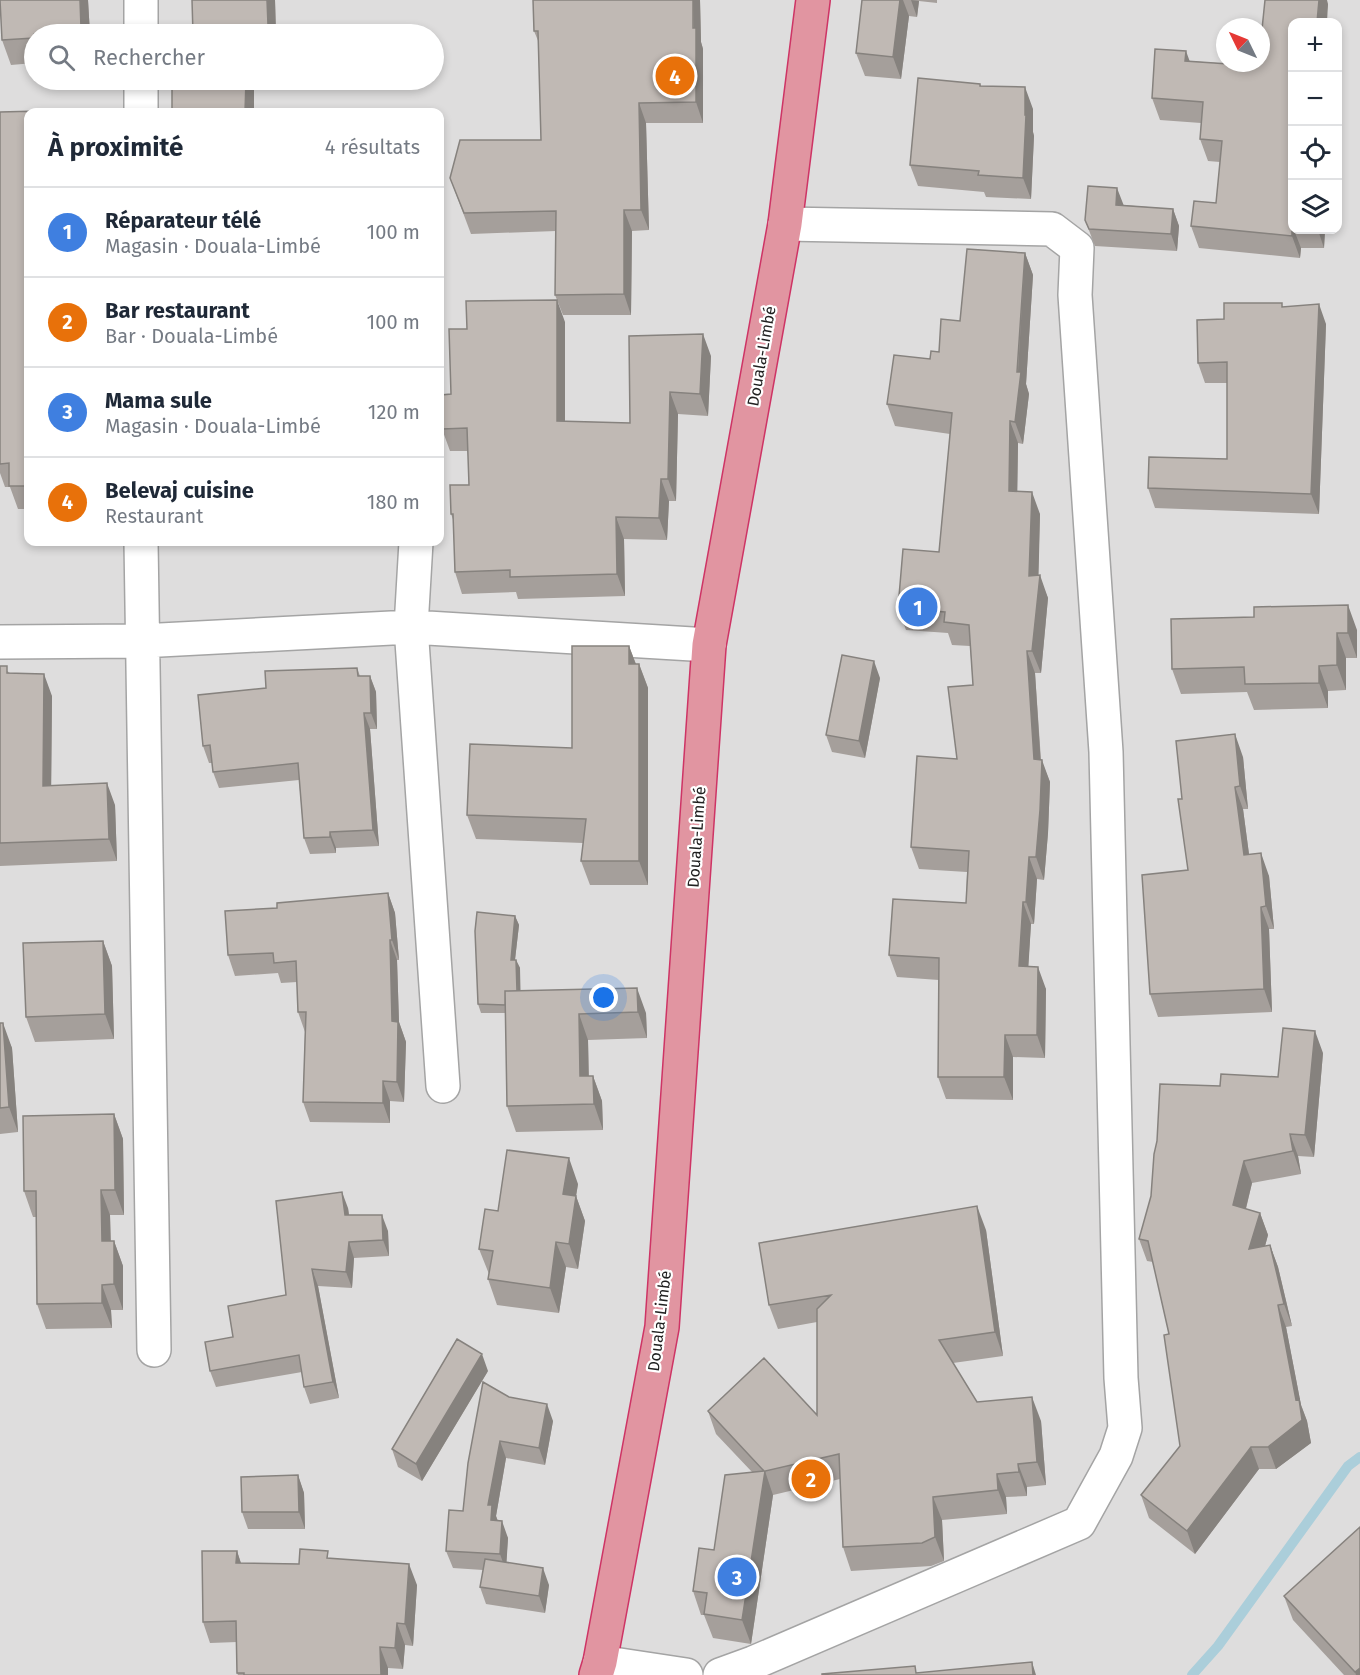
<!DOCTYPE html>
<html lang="fr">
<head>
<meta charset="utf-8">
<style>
  body { margin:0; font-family:"Fira Sans",sans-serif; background:#f2f2f3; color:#1f2937 }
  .controls { position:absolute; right:18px; top:18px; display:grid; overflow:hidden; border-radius:12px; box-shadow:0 3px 9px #0003 }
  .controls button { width:54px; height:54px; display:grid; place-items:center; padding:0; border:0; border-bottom:2px solid #e0e1e3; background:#fff; color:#1f2937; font:30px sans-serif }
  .compass { position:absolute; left:1216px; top:18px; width:54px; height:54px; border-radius:50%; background:#fff; box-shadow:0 3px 9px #0003; rotate:313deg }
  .you { position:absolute; left:604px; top:998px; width:21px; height:21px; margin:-15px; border:4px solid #fff; border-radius:50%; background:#1a73e8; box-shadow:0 0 0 9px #1a73e833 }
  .badge { display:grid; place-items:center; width:39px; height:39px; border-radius:50%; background:#c0130f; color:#fff; font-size:20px; font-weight:700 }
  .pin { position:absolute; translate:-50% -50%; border:3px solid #fff; box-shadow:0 2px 6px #0006 }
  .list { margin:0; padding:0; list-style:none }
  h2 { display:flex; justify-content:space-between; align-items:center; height:78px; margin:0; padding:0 24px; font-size:26px }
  h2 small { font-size:20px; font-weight:400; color:#747a83 }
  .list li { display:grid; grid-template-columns:39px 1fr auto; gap:18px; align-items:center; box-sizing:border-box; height:90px; padding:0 24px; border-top:2px solid #e0e1e3 }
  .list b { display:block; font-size:22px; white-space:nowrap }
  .list p { margin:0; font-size:20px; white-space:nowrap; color:#747a83 }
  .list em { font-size:20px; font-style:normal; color:#747a83 }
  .icon { flex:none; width:33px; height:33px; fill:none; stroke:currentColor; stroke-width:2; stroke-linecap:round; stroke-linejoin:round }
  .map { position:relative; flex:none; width:1360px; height:1675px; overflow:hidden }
  .search { position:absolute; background:#fff; box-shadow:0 3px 9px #0003; left:24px; top:24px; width:420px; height:66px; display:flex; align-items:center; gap:15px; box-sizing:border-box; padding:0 21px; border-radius:33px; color:#747a83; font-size:22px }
  .panel { position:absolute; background:#fff; box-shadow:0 3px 9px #0003; left:24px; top:108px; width:420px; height:438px; border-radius:12px }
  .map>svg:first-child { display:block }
  .residential { fill:#dedddd; fill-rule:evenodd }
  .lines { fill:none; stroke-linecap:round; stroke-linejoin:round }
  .stream { stroke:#abceda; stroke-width:10 }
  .street-casing { stroke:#a4a4a4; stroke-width:36 }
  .highway-casing { stroke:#ce3465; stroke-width:36 }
  .street { stroke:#fff; stroke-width:33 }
  .highway { stroke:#e195a1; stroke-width:33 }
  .wall { fill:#a59f9b }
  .shaded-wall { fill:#86827e }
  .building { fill:#c0b9b4; stroke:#86827e; stroke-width:1.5 }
  .labels { text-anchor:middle; stroke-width:4.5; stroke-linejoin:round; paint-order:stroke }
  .street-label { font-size:16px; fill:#202020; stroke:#fff }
</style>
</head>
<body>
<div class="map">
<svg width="1360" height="1675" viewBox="0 0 1360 1675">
  <rect width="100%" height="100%" fill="#f0ede7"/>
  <path class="residential" d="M 0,0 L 1360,0 L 1360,1675 L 0,1675 ZM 1292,22 L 1338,22 L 1338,230 L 1292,230 ZM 1225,27 L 1261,27 L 1261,63 L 1225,63 ZM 34,34 L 434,34 L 434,80 L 34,80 ZM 28,112 L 440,112 L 440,542 L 28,542 Z"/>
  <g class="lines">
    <path class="stream" d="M 1192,1675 L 1218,1646 L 1348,1466 L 1360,1457"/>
    <g class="street-casing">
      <path id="street" d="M 141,0 L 141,34
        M 141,80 L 141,112
        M 141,542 L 154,1350
        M 416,542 L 411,627 L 443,1086
        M 0,642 L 141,641 L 411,627 L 709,645
        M 600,1662 L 686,1675
        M 720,1675 L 753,1663 L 1079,1523 L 1116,1456 L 1125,1428 L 1121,1378 L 1106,752 L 1075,295 L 1077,248 L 1052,229 L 785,224"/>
    </g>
    <g class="highway-casing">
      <path id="highway" d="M 596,1675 L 600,1662 L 662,1327 L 709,645 L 785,224 L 813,0"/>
    </g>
    <use href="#street" class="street"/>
    <use href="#highway" class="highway"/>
  </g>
  <path class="wall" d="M 88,0 L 90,34 L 34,34 L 34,63 L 11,65 L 2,40 Z
    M 275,0 L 276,34 L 193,34 Z
    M 533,0 L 700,0 L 701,42 L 703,49 L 703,123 L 646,123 L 649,230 L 632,231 L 631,315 L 563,315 L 555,295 L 556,231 L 471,234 L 450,178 L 541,140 L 539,43 L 534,31 Z
    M 862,0 L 937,0 L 937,3 L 919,1 L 917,17 L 909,16 L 901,79 L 865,76 L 856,53 Z
    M 1328,4 L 1293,230 L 1325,230 L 1324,248 L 1301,248 L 1300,258 L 1199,248 L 1191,226 L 1216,203 L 1220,162 L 1208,161 L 1200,139 L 1201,123 L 1160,120 L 1152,98 L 1190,61 L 1258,66 Z
    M 980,84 L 981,86 L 1033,109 L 1033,132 L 1034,136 L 1031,199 L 986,197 L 984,192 L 918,186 L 910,165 Z
    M 78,110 L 79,112 L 28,112 L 28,509 L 18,509 L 10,487 L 5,487 L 0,473 L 0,112 Z
    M 1123,205 L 1173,209 L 1179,226 L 1177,251 L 1095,246 L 1085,220 Z
    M 1025,253 L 1033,275 L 1026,384 L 1029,394 L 1023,444 L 1018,443 L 1017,492 L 1040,514 L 1038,575 L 1048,598 L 1041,673 L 1035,673 L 1041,760 L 1050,782 L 1048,833 L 1044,880 L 1037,879 L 1034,924 L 1031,924 L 1028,967 L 1046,989 L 1045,1058 L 1013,1057 L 1013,1100 L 946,1099 L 938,1077 L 939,980 L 897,977 L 889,955 L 966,903 L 967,872 L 919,869 L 911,847 L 957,759 L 973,685 L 970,646 L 952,645 L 948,633 L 906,630 L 898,608 L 939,552 L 950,434 L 895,426 L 887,404 L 930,359 L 939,352 L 960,321 Z
    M 1284,307 L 1326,324 L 1319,514 L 1155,508 L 1148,488 L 1227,459 L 1227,383 L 1205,383 L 1198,363 L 1224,319 Z
    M 565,322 L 565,421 L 630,423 L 711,356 L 708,416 L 678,414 L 676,501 L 669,501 L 667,540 L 624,539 L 625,596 L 518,599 L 516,592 L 462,594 L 455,572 L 454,522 L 451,514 L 469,485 L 468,451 L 450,451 L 442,429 L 467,329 Z
    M 1171,619 L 1357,630 L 1357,658 L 1346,658 L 1346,690 L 1328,691 L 1328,708 L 1254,710 L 1247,692 L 1181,694 L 1172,669 Z
    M 629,646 L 636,664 L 639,664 L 648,688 L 648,885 L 590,885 L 581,861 L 583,843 L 476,839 L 467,815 L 572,748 Z
    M 0,666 L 10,673 L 52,696 L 51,785 L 115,805 L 117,861 L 0,866 Z
    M 357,668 L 360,676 L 370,676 L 376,692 L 377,729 L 370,729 L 379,846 L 336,848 L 336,853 L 310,854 L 304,838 L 299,780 L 219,788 L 213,772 L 212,763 L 209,763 L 203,746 L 266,688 Z
    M 880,678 L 865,758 L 832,752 L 826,735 Z
    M 1243,757 L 1248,809 L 1243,809 L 1249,854 L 1269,876 L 1274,929 L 1269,929 L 1272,1012 L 1158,1017 L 1150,994 L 1188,870 L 1182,799 Z
    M 388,893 L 395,913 L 399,960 L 397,960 L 399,1022 L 406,1042 L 404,1102 L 390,1101 L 390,1123 L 310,1122 L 303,1102 L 305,1032 L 298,1012 L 297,982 L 281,983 L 278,973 L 235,976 L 228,955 L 277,908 Z
    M 515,916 L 519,925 L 515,960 L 516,960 L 520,968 L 520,990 L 646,1013 L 647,1038 L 588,1040 L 589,1076 L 593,1076 L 602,1101 L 603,1130 L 516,1132 L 507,1106 L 506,1013 L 481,1013 L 478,1004 Z
    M 103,941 L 112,966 L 114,1039 L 35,1042 L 26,1017 Z
    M 0,1023 L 12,1048 L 18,1132 L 0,1134 Z
    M 1323,1053 L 1314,1157 L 1298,1156 L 1301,1174 L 1252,1183 L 1246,1209 L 1260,1213 L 1268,1235 L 1265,1246 L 1270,1245 L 1278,1267 L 1292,1326 L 1286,1327 L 1301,1405 L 1307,1421 L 1311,1443 L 1276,1469 L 1259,1469 L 1195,1554 L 1149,1518 L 1141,1495 L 1180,1446 L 1169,1334 L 1153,1262 L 1147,1261 L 1139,1239 L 1220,1086 L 1278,1077 Z
    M 114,1114 L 123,1139 L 124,1215 L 110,1215 L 111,1241 L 114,1241 L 123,1266 L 123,1310 L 111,1310 L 112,1328 L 46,1329 L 37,1304 L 36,1217 L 33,1217 L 24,1191 Z
    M 578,1184 L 576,1196 L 585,1221 L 578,1269 L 566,1267 L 559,1313 L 497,1305 L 488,1279 L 489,1274 L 479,1249 L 498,1211 Z
    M 348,1208 L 349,1215 L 388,1231 L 389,1256 L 354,1258 L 352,1288 L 318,1286 L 339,1398 L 310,1404 L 304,1387 L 302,1372 L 216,1387 L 210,1371 L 233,1337 L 286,1295 Z
    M 986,1230 L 1003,1356 L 953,1363 L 977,1402 L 1041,1421 L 1046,1485 L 1027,1487 L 1027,1496 L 1006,1497 L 1007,1514 L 942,1520 L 944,1561 L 931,1566 L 851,1571 L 843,1547 L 840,1479 L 773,1495 L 751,1644 L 713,1638 L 704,1615 L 701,1615 L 693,1591 L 752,1472 L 716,1434 L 708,1411 L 817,1415 L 817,1322 L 778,1329 L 769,1305 Z
    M 488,1371 L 422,1481 L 398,1467 L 392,1449 Z
    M 509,1397 L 553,1421 L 545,1465 L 506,1458 L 496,1516 L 498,1521 L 508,1538 L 506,1563 L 549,1585 L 545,1613 L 486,1604 L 480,1587 L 483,1570 L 453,1568 L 446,1551 L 463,1511 Z
    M 298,1475 L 304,1493 L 305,1529 L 248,1529 L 242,1512 Z
    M 237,1551 L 241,1563 L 299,1564 L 330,1559 L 417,1585 L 413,1646 L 405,1645 L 403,1669 L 388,1668 L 388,1675 L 238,1675 L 237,1673 L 237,1642 L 210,1643 L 203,1622 Z
    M 1284,1596 L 1360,1675 L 1344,1675 L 1293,1620 Z"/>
  <path class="shaded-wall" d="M 80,0 L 88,0 L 90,34 L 84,34 L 81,28 Z
    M 267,0 L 275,0 L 276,34 L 272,34 L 268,25 Z
    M 693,0 L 700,0 L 701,42 L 703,49 L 703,123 L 696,102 Z
    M 900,0 L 903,0 L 909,16 L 901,79 L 893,57 Z
    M 911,0 L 919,1 L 917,17 Z
    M 1319,0 L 1327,0 L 1328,4 L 1327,22 L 1317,22 Z
    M 1186,51 L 1194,73 L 1185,61 Z
    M 246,80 L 254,80 L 254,112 L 245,112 Z
    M 1025,87 L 1033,109 L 1033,132 L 1034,136 L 1031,199 L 1023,178 Z
    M 639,103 L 646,123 L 649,230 L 641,210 Z
    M 1117,188 L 1124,206 L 1116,205 Z
    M 1173,209 L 1179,226 L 1177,251 L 1171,234 Z
    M 624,210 L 632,231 L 631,315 L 624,294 Z
    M 1293,230 L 1294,230 L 1301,248 L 1300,258 L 1292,236 Z
    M 1318,230 L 1325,230 L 1324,248 Z
    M 1025,253 L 1033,275 L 1026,384 L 1029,394 L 1023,444 L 1015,422 Z
    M 557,300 L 565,322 L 565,443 L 557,421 Z
    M 1319,304 L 1326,324 L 1319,514 L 1311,494 Z
    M 703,334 L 711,356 L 708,416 L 700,394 Z
    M 670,392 L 678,414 L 676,501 L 668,479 Z
    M 1010,421 L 1018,443 L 1017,514 L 1009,491 Z
    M 661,479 L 669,501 L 667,540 L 659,518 Z
    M 1032,492 L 1040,514 L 1038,598 L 1029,576 Z
    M 616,517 L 624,539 L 625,596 L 617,574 Z
    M 1040,575 L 1048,598 L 1041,673 L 1032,651 Z
    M 1348,605 L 1357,630 L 1357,658 L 1348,633 Z
    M 1337,633 L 1346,658 L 1346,690 L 1337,665 Z
    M 629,646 L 638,670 L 629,664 Z
    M 1027,651 L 1035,673 L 1041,766 L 1042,760 L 1050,782 L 1048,833 L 1044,880 L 1036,857 L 1034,759 Z
    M 874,661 L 880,678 L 865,758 L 859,741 Z
    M 639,664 L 648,688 L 648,885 L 639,861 Z
    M 1319,666 L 1328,691 L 1328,708 L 1319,683 Z
    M 44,674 L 52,696 L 51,808 L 43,786 Z
    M 370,676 L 376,692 L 377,729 L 371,713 Z
    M 364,713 L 370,729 L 379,846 L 373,830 Z
    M 1235,734 L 1243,757 L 1248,809 L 1240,786 Z
    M 107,783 L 115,805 L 117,861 L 109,839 Z
    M 1235,787 L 1243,809 L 1252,877 L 1244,855 Z
    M 330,832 L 336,848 L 336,853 L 330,837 Z
    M 1261,853 L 1269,876 L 1274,929 L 1266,906 Z
    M 1029,857 L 1037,879 L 1034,924 L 1026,902 Z
    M 388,893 L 395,913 L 399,960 L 392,940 Z
    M 1023,902 L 1031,924 L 1027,989 L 1019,966 Z
    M 1261,907 L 1269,929 L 1272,1012 L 1264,989 Z
    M 515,916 L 519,925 L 514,968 L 511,960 Z
    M 390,940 L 397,960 L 399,1022 L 406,1042 L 404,1102 L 397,1082 L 392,1021 Z
    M 103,941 L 112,966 L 114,1039 L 105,1014 Z
    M 516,960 L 520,968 L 521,1013 L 518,1005 Z
    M 1038,967 L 1046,989 L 1045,1058 L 1037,1035 Z
    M 637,988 L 646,1013 L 647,1038 L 638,1012 Z
    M 579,1014 L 588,1040 L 589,1101 L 580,1076 Z
    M 3,1023 L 12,1048 L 18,1132 L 9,1107 Z
    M 1315,1031 L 1323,1053 L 1314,1157 L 1305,1135 Z
    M 1005,1035 L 1013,1057 L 1013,1100 L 1004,1077 Z
    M 593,1076 L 602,1101 L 603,1130 L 594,1104 Z
    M 383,1081 L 390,1101 L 390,1123 L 383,1103 Z
    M 114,1114 L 123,1139 L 124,1215 L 115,1190 Z
    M 1290,1134 L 1298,1156 L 1301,1174 L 1293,1151 Z
    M 569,1158 L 578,1184 L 576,1196 L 585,1221 L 578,1269 L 569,1244 L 563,1194 Z
    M 1244,1161 L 1252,1183 L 1241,1228 L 1233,1205 Z
    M 101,1190 L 110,1215 L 111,1266 L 102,1241 Z
    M 342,1192 L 348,1208 L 351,1231 L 345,1215 Z
    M 977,1206 L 986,1230 L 1003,1356 L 995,1332 Z
    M 1260,1213 L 1268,1235 L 1258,1272 L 1249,1249 Z
    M 382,1215 L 388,1231 L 389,1256 L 383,1240 Z
    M 114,1241 L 123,1266 L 123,1310 L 114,1284 Z
    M 349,1242 L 354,1258 L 352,1288 L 346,1272 Z
    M 556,1242 L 566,1267 L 559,1313 L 550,1288 Z
    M 1270,1245 L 1278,1267 L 1292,1326 L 1284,1304 Z
    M 312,1269 L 318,1286 L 339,1398 L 333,1382 Z
    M 102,1285 L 111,1310 L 112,1328 L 102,1303 Z
    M 1278,1305 L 1286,1327 L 1301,1405 L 1307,1421 L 1311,1443 L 1276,1469 L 1268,1447 L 1296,1400 Z
    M 482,1354 L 488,1371 L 422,1481 L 416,1464 Z
    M 1032,1397 L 1041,1421 L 1046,1485 L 1037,1462 Z
    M 547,1404 L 553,1421 L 545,1465 L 539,1448 Z
    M 500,1441 L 506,1458 L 496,1516 L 498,1522 L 491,1520 L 488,1505 Z
    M 1251,1447 L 1259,1469 L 1195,1554 L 1187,1531 Z
    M 1018,1464 L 1027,1487 L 1027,1496 L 1019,1472 Z
    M 765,1471 L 773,1495 L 751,1644 L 742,1620 Z
    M 997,1474 L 1006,1497 L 1007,1514 L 998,1490 Z
    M 298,1475 L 304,1493 L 305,1529 L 299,1512 Z
    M 933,1497 L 942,1520 L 944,1561 L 935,1537 Z
    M 502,1521 L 508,1538 L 506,1571 L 500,1554 Z
    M 237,1551 L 244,1573 L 236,1563 Z
    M 409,1564 L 417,1585 L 413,1646 L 405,1624 Z
    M 543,1568 L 549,1585 L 545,1613 L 539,1596 Z
    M 397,1623 L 405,1645 L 403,1669 L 395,1648 Z
    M 380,1647 L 388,1668 L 388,1675 L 381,1675 Z
    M 1032,1662 L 1036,1675 L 1033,1675 Z
    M 1360,1668 L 1360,1675 L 1356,1675 L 1355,1672 Z"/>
  <path class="building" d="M 0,0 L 80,0 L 81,28 L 48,30 L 48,34 L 34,34 L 34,38 L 2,40 Z
    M 192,0 L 267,0 L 268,25 L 247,26 L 246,34 L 193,34 Z
    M 533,0 L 693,0 L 693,28 L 696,28 L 696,102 L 639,103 L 641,210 L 624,210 L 624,294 L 555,295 L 556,211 L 464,213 L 450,178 L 460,140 L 541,140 L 538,31 L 534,31 Z
    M 862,0 L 900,0 L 893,57 L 856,53 Z
    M 1265,0 L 1319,0 L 1317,22 L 1293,22 L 1292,236 L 1191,226 L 1194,201 L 1216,203 L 1222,141 L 1200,139 L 1203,102 L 1152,98 L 1155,49 L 1186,51 L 1185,61 L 1258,66 L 1259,63 L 1261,63 L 1261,39 Z
    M 918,78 L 980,84 L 980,86 L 1025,87 L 1025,115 L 1026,115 L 1023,178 L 978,175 L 979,171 L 910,165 Z
    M 172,80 L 246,80 L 245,112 L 172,112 Z
    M 78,110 L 78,112 L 28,112 L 28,486 L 9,486 L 9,463 L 0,464 L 0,112 Z
    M 1088,186 L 1117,188 L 1116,205 L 1173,209 L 1171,234 L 1089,229 L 1085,220 Z
    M 967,249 L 1025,253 L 1017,372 L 1021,372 L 1015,422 L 1010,421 L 1009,491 L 1032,492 L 1029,576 L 1040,575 L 1032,651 L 1027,651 L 1034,759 L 1042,760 L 1040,810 L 1036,857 L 1029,857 L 1026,902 L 1023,902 L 1019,966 L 1038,967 L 1037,1035 L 1005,1035 L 1004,1077 L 938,1077 L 939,958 L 889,955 L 893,899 L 966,903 L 969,851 L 911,847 L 917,756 L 957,759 L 948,687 L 973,685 L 969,625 L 944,622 L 945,612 L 898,608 L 903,549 L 939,552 L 952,413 L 887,404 L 894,355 L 930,359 L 931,351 L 939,352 L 941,319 L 960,321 Z
    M 557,300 L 557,421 L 630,423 L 629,336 L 703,334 L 700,394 L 670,392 L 668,479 L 661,479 L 659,518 L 616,517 L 617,574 L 510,577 L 510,570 L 455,572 L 453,514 L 451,514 L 450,485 L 469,485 L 467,428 L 442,429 L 441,395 L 451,394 L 449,329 L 467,329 L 466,301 Z
    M 1224,303 L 1282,303 L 1282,307 L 1319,304 L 1311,494 L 1148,488 L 1149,457 L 1227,459 L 1227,362 L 1198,363 L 1197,320 L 1224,319 Z
    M 1348,605 L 1348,633 L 1337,633 L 1337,665 L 1319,666 L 1319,683 L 1245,684 L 1244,667 L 1172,669 L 1171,619 L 1254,617 L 1254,607 Z
    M 572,646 L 629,646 L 629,664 L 639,664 L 639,861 L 581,861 L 586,819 L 467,815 L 470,744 L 572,748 Z
    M 842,655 L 874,661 L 859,741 L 826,735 Z
    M 0,666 L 7,666 L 7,673 L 44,674 L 43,786 L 107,783 L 109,839 L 0,843 Z
    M 357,668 L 358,676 L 370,676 L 371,713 L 364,713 L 373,830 L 330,832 L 330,837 L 304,838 L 298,763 L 213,772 L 210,745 L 203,746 L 198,695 L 266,688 L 265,671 Z
    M 1235,734 L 1240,786 L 1235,787 L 1244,855 L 1261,853 L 1266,906 L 1261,907 L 1264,989 L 1150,994 L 1142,875 L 1188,870 L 1178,799 L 1182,799 L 1176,741 Z
    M 388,893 L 392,940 L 390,940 L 392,1021 L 398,1022 L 397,1082 L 383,1081 L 383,1103 L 303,1102 L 306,1012 L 298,1012 L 296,961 L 274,963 L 273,953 L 228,955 L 225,911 L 277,908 L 277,903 Z
    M 477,912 L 515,916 L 511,960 L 516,960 L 517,991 L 505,991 L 505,1005 L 478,1004 L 475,931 Z
    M 103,941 L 105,1014 L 26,1017 L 23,943 Z
    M 637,988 L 638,1012 L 579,1014 L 580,1076 L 593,1076 L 594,1104 L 507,1106 L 505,991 Z
    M 0,1023 L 3,1023 L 9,1107 L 0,1108 Z
    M 1283,1028 L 1315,1031 L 1305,1135 L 1290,1134 L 1293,1151 L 1244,1161 L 1233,1205 L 1260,1213 L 1249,1249 L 1270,1245 L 1284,1304 L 1278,1305 L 1296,1400 L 1299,1399 L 1302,1420 L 1268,1447 L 1251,1447 L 1187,1531 L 1141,1495 L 1180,1446 L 1164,1335 L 1169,1334 L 1148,1241 L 1139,1239 L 1151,1196 L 1154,1154 L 1157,1141 L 1160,1084 L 1220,1086 L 1221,1074 L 1278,1077 Z
    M 114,1114 L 115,1190 L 101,1190 L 102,1241 L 114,1241 L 114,1284 L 102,1285 L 102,1303 L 37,1304 L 36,1191 L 24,1191 L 23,1116 Z
    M 507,1150 L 569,1158 L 563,1194 L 576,1196 L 569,1244 L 556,1242 L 550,1288 L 488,1279 L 493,1251 L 479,1249 L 485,1209 L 498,1211 Z
    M 342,1192 L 345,1215 L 382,1215 L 383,1240 L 349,1242 L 346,1272 L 312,1269 L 333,1382 L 304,1387 L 299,1355 L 210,1371 L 205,1342 L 233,1337 L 228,1306 L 286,1295 L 276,1201 Z
    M 977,1206 L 995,1332 L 939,1340 L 977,1402 L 1032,1397 L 1037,1462 L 1018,1464 L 1019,1472 L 997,1474 L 998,1490 L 933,1497 L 935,1537 L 922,1543 L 843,1547 L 839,1454 L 765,1471 L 742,1620 L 704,1614 L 707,1593 L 693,1591 L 699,1548 L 714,1550 L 725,1475 L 764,1471 L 708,1411 L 764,1358 L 817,1415 L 817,1309 L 831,1295 L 769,1305 L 759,1243 Z
    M 457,1339 L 482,1354 L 416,1464 L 392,1449 Z
    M 483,1382 L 509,1397 L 547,1404 L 539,1448 L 500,1441 L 488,1505 L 492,1505 L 491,1520 L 502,1521 L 500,1554 L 446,1551 L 449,1510 L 463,1511 L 468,1463 Z
    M 298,1475 L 299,1512 L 242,1512 L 241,1477 Z
    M 1360,1527 L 1360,1668 L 1355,1672 L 1284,1596 Z
    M 300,1549 L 328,1551 L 327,1558 L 409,1564 L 405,1624 L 397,1623 L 395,1648 L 380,1647 L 381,1675 L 244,1675 L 244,1673 L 237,1673 L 236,1621 L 203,1622 L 202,1551 L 237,1551 L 236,1563 L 299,1564 Z
    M 485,1559 L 543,1568 L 539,1596 L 480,1587 Z
    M 1032,1662 L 1033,1675 L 822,1675 L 822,1674 L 915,1666 L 916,1673 Z"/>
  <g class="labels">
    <g class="street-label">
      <text transform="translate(761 356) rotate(-80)" y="6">Douala-Limbé</text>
      <text transform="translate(696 837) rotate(-86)" y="6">Douala-Limbé</text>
      <text transform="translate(659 1321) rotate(-83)" y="6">Douala-Limbé</text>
    </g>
  </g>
</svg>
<div class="controls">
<button>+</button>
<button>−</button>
<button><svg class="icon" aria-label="locate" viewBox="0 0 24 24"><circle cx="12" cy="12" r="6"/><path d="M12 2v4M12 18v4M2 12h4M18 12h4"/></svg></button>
<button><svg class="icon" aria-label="layers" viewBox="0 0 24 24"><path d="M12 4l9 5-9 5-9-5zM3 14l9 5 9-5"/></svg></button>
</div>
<svg class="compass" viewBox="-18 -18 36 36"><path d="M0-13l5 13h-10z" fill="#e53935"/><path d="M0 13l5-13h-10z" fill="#747a83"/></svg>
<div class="you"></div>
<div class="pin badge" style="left:918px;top:607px;background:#3f7fe0">1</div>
<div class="pin badge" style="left:811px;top:1479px;background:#e8710a">2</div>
<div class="pin badge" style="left:737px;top:1577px;background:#3f7fe0">3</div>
<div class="pin badge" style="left:675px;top:76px;background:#e8710a">4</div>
<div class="search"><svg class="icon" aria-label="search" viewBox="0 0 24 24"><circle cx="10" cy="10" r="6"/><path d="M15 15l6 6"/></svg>Rechercher</div>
<section class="panel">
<h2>À proximité<small>4 résultats</small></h2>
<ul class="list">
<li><span class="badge" style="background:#3f7fe0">1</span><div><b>Réparateur télé</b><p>Magasin · Douala-Limbé</p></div><em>100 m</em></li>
<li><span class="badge" style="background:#e8710a">2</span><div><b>Bar restaurant</b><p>Bar · Douala-Limbé</p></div><em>100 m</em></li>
<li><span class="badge" style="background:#3f7fe0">3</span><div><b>Mama sule</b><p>Magasin · Douala-Limbé</p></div><em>120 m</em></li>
<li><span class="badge" style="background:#e8710a">4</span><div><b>Belevaj cuisine</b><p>Restaurant</p></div><em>180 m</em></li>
</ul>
</section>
</div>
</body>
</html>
